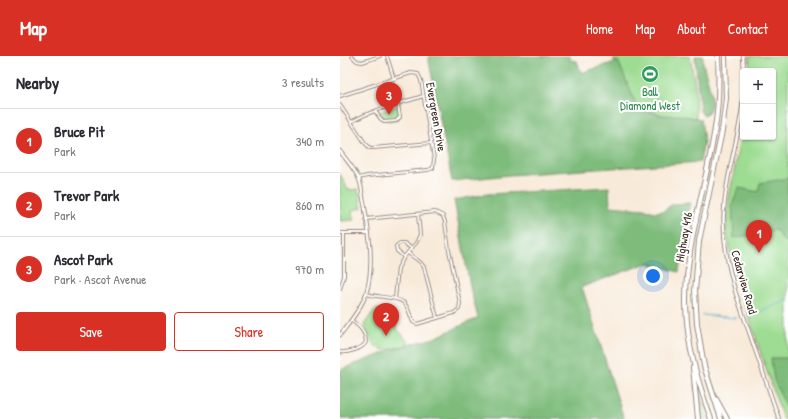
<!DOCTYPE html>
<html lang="en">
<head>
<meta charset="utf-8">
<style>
  body { margin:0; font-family:"Patrick Hand",sans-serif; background:#f7f7f7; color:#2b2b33 }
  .controls { position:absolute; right:12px; top:12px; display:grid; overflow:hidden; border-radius:4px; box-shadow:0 1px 3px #0004 }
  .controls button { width:36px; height:36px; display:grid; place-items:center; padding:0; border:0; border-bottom:1px solid #e1e1e2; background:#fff; color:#2b2b33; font:20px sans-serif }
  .you { position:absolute; left:313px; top:220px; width:14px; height:14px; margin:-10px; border:3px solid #fff; border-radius:50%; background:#1a73e8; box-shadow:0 0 0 6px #1a73e833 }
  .badge { display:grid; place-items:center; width:26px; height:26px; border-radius:50%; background:#d93025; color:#fff; font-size:13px; font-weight:700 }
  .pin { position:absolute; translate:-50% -33px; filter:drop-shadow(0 1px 2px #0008) }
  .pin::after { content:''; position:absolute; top:21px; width:14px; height:12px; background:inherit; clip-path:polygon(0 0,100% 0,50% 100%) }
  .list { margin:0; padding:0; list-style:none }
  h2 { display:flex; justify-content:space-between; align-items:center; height:52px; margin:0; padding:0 16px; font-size:17px }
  h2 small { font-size:13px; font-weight:400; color:#7c7c81 }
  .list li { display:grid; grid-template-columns:26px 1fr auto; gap:12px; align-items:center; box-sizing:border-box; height:64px; padding:0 16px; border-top:1px solid #e1e1e2 }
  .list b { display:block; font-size:15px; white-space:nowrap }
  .list p { margin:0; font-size:13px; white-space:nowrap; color:#7c7c81 }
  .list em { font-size:13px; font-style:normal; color:#7c7c81 }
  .actions { display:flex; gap:8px; padding:12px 16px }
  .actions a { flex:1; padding:9px 0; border:1px solid #d93025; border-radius:4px; text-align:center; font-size:14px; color:#d93025 }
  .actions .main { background:#d93025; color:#fff }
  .map { position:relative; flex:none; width:448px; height:363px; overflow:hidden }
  header { display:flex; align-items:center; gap:24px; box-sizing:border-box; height:56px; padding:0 20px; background:#d93025; color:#fff }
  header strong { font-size:19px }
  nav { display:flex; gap:22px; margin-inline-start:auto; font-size:14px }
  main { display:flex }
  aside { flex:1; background:#fff }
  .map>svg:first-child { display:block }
  .green { fill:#9ddc92; stroke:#6c8358 }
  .forest { fill:#7ebc7c; stroke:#5c734d }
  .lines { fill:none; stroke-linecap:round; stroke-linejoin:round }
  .stream { stroke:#4baaca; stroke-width:1 }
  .minor-casing { stroke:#9a8a7c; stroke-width:4 }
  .tertiary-casing { stroke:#9a8a7c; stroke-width:4.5 }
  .secondary-casing { stroke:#9a8a7c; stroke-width:4.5 }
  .motorway-casing { stroke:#9a8a7c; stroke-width:6 }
  .minor { stroke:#fff; stroke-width:2 }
  .tertiary { stroke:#fff; stroke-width:2.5 }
  .secondary { stroke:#fff; stroke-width:2.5 }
  .motorway { stroke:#fff; stroke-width:4 }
  .labels { text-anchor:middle; stroke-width:4; stroke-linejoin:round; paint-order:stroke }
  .leisure-label { font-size:12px; fill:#27864d; stroke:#fff }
  .street-label { font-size:12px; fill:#3b2a1e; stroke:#fff }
</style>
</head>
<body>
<header>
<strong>Map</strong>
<nav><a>Home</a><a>Map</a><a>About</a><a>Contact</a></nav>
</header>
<main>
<aside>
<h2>Nearby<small>3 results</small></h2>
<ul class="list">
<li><span class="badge">1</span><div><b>Bruce Pit</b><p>Park</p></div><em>340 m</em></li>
<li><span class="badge">2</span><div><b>Trevor Park</b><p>Park</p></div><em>860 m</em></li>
<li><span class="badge">3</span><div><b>Ascot Park</b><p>Park · Ascot Avenue</p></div><em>970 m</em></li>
</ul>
<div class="actions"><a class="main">Save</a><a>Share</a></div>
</aside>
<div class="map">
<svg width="448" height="363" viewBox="0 0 448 363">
  <rect width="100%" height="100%" fill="#fff"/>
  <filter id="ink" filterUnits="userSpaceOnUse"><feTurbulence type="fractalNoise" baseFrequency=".025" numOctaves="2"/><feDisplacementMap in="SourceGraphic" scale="8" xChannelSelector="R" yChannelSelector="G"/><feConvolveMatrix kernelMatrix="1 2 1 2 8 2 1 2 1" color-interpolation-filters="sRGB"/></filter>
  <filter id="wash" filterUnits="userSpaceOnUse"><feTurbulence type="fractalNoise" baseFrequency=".012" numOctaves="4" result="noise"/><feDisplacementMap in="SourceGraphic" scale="16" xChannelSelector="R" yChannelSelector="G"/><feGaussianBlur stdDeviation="0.9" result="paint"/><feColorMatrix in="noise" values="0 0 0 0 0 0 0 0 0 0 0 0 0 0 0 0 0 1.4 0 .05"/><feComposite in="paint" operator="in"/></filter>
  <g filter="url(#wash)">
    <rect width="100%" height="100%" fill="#f8ead9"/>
    <path class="green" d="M 274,0 L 350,0 L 355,29 L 356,62 C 341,60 307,60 296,48 C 291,42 282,14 278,5 L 274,6 Z
      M 409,0 L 448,0 L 448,363 L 443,363 L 395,220 L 386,175 L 388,148 L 403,67 L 403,81 L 433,81 L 433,15 L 410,15 Z
      M 57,50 L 59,60 L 57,63 C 47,66 45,66 39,57 L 40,56 Z
      M 0,118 L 8,134 L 18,133 L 22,152 L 12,154 L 14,164 L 0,165 Z
      M 35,253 L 54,257 L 57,273 L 70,288 C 40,296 37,300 24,269 Z
      M 355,327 L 356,327 L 368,363 L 360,363 Z"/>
    <path class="forest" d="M 88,0 L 230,0 L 230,4 L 237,5 L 241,17 L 278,5 L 296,48 L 303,53 L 324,60 L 338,59 L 361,63 L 364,85 L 360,106 L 170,119 L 112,125 Z
      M 355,0 L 363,0 C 363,1 363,6 363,6 C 364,16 381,55 363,59 L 360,55 Z
      M 448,122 L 448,185 L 443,185 L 436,174 L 394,182 L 392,149 L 399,132 L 418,136 L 420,127 Z
      M 269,131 L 270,150 L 304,153 L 315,156 L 323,155 L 333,148 L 351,147 L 345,175 L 339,216 L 307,207 L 242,231 L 284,363 L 0,363 L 0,314 L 54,293 L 94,282 L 138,262 L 131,235 L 114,144 L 148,138 Z
      M 431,302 L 448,302 L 448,356 L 434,324 Z"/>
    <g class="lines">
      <path class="stream" d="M 362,259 L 396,262
        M 408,260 L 448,244"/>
    </g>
  </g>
  <g filter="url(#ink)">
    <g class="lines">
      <g class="minor-casing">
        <path id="minor" d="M 12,0 L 17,5 L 22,6 L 40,0
          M 47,0 L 54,23
          M 0,40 L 71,17 L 78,18 L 81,24 L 94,103 L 93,112 L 88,114 L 27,120 L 19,122
          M 0,49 L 25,87 L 30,92 L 33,92 L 91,87
          M 35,55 L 40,62 L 44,66 L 56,65 L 60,61 L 58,48
          M 11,66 C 33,53 59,48 83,40
          M 0,177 L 29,177
          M 68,197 L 80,206 L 84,211 L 97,262
          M 64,201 L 57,195 L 56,190 L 60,187 L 64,187 L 71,192
          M 0,233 L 4,220 L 4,178
          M 26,238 C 36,241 57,241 63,246 C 68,249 70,260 73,266 L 77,268 L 114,257 L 119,253 L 120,247 L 109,194 L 105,166 L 103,160 L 95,156 L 26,163
          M 55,243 L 58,212 L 64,201 L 76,187 L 80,179 L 78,158
          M 0,296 C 7,297 23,293 26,286 C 25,275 20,271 11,264"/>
      </g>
      <g class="tertiary-casing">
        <path id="tertiary" d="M 0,95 C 6,104 15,113 19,123 C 22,131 22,139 24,147 C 29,176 35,209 26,238 C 21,253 9,267 0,279"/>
      </g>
      <g class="secondary-casing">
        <path id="secondary" d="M 403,0 L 404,15
          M 403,43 C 400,80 386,116 384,154 C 382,183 388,210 396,238 L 439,363"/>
      </g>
      <g class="motorway-casing">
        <path id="motorway" d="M 353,312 L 358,363
          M 376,343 L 387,363
          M 371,363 C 357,323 347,291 346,248 C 345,189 366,131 375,72 C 379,48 379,24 378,0
          M 381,363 L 364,310 L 357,268 L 355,235 L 359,185 L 382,75 L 386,42 L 385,0"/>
      </g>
      <use href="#minor" class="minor"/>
      <use href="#tertiary" class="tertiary"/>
      <use href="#secondary" class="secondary"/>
      <use href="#motorway" class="motorway"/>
    </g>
  </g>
  <defs>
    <g id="stadium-disc" transform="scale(0.9)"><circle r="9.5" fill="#2e9e5b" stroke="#fff"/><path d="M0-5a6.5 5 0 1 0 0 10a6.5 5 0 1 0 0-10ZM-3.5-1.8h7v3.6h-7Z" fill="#fff"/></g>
  </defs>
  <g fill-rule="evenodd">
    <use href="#stadium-disc" x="310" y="18"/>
  </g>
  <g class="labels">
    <g class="leisure-label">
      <text x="310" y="40">Ball<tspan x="310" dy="14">Diamond West</tspan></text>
    </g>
    <g class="street-label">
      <text transform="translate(96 61) rotate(80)" y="4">Evergreen Drive</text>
      <text transform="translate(344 181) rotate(-80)" y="4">Highway 416</text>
      <text transform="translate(404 226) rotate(74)" y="4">Cedarview Road</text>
    </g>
  </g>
</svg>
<div class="controls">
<button>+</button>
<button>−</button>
</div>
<div class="you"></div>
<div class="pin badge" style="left:419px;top:197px">1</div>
<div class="pin badge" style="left:46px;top:280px">2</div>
<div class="pin badge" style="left:49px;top:59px">3</div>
</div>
</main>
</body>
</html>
